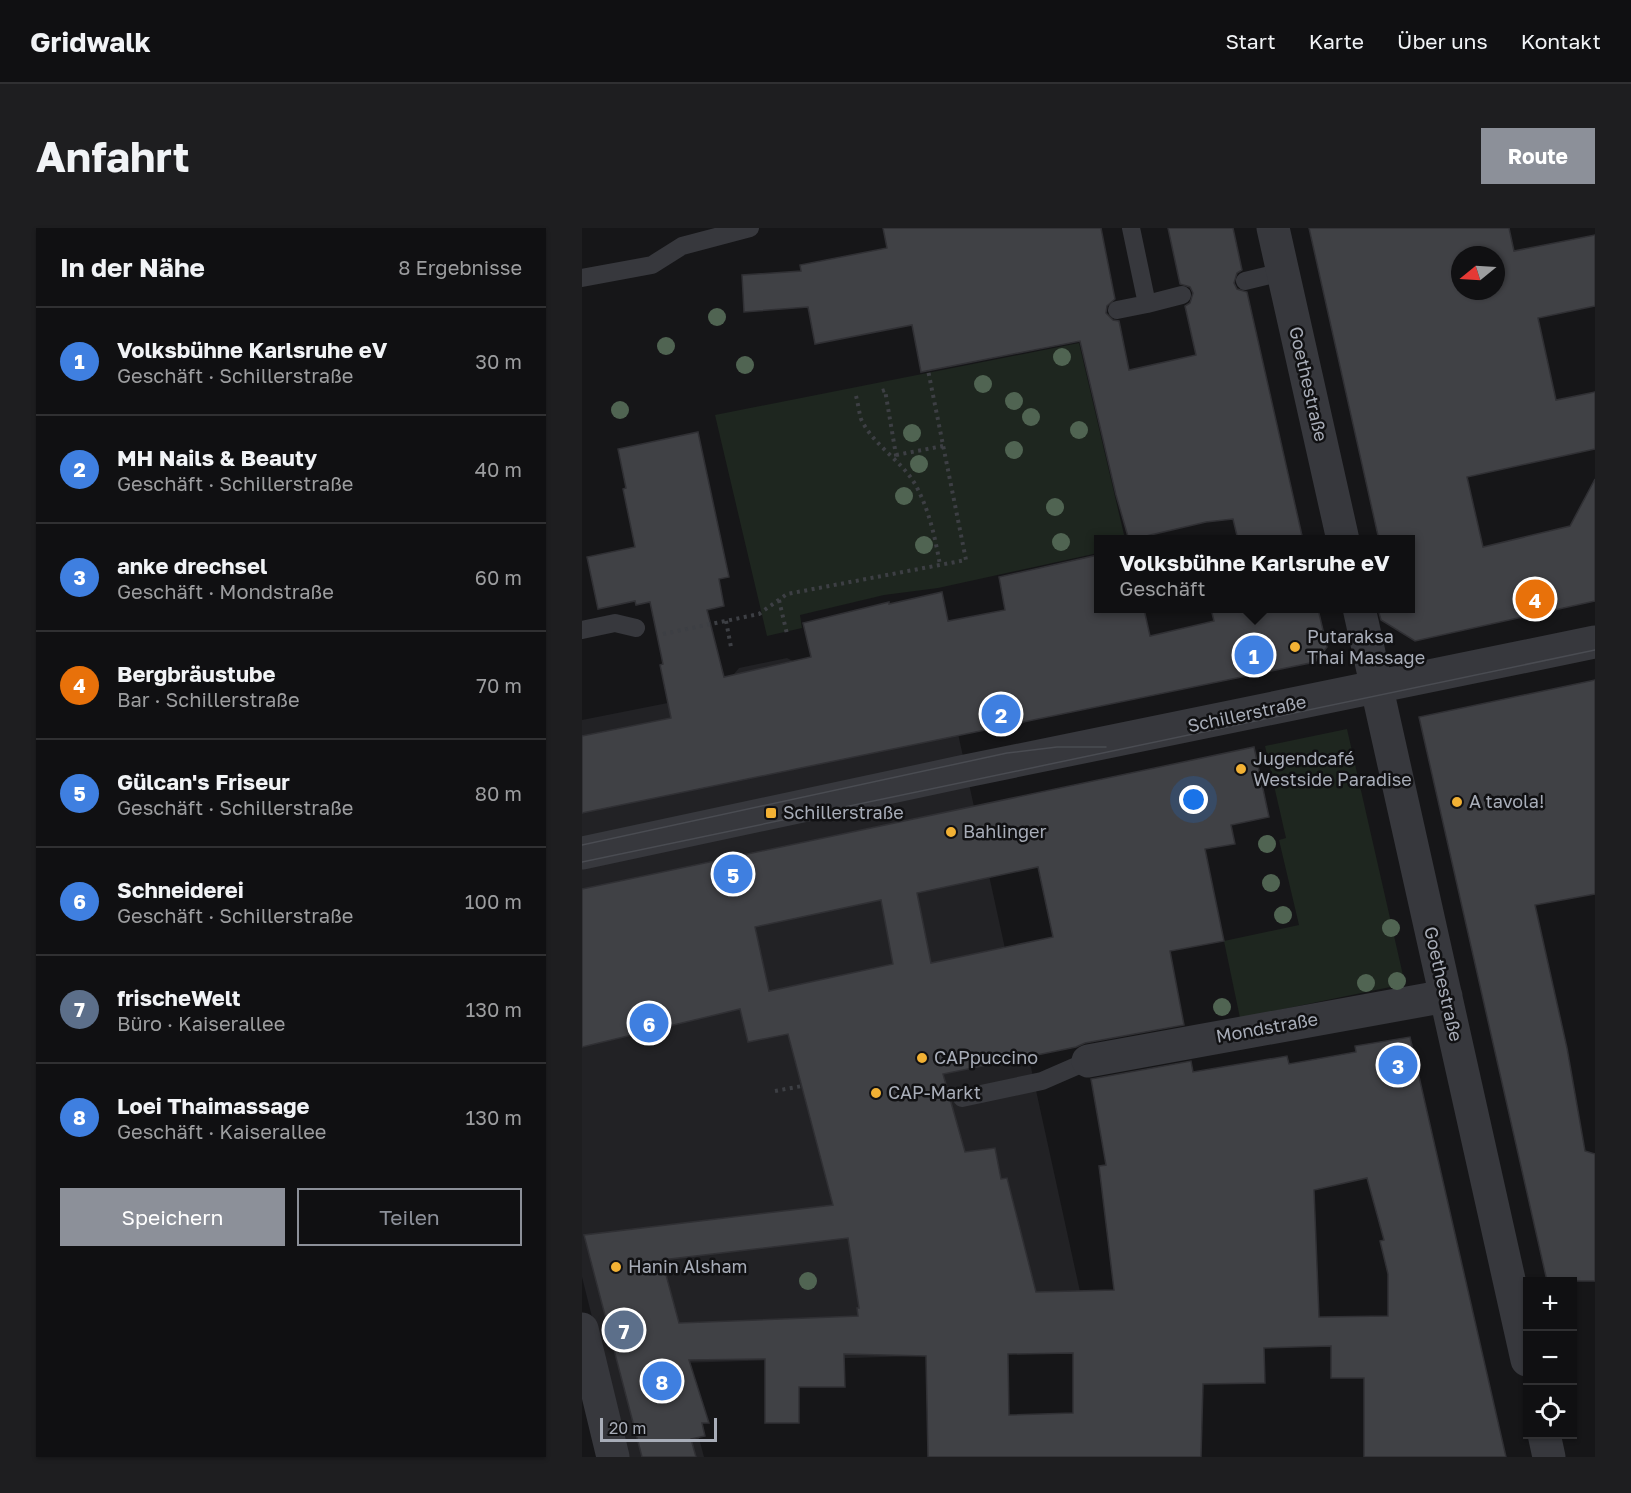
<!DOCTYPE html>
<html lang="de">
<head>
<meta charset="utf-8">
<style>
  body { margin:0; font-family:"Golos Text",sans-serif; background:#1e1e20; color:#f1f3f6 }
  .controls { position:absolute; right:18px; bottom:18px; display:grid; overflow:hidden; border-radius:0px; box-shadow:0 2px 4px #0004 }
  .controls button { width:54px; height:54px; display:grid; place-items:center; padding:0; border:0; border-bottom:2px solid #303032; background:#101012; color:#f1f3f6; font:30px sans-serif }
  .compass { position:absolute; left:869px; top:18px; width:54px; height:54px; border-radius:50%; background:#101012; box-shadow:0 2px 4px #0004; rotate:252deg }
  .scale { position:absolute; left:18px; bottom:15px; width:117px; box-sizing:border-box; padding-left:6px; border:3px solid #a8adb8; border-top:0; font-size:16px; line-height:21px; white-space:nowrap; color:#a8adb8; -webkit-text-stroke:4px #111113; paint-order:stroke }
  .you { position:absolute; left:612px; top:572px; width:21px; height:21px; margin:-15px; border:4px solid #fff; border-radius:50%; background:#1a73e8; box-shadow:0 0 0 9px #1a73e833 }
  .badge { display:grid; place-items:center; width:39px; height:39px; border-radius:50%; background:#8c9099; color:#fff; font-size:20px; font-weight:700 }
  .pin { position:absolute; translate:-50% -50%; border:3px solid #fff; box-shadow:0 2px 6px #0006 }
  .popup { position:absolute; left:512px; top:307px; width:321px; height:78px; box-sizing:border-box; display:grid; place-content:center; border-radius:0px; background:#101012; filter:drop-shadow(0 2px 4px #0005); font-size:20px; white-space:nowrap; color:#9c9d9f }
  .popup b { font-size:22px; color:#f1f3f6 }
  .popup::after { content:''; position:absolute; left:50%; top:100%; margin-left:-12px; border:12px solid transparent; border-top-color:#101012 }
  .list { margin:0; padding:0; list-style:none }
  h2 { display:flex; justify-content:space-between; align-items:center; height:78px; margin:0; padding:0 24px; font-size:26px }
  h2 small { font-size:20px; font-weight:400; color:#9c9d9f }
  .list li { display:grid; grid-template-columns:39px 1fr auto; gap:18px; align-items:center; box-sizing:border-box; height:108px; padding:0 24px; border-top:2px solid #303032 }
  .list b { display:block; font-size:22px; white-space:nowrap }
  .list p { margin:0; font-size:20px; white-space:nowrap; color:#9c9d9f }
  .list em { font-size:20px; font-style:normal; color:#9c9d9f }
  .actions { display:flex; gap:12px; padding:18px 24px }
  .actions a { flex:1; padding:14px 0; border:2px solid #8c9099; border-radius:0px; text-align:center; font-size:21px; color:#8c9099 }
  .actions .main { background:#8c9099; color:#fff }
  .icon { flex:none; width:33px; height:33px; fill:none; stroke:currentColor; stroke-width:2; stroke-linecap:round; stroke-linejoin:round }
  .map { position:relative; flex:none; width:1013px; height:1229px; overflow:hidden; border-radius:0px }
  header { display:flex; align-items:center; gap:36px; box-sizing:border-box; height:84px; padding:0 30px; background:#101012; border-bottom:2px solid #303032 }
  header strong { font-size:28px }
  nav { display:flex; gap:33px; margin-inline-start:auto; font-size:21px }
  .intro { display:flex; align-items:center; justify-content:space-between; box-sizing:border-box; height:144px; padding:0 36px }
  h1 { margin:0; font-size:42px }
  .button { padding:15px 27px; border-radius:0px; background:#8c9099; color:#fff; font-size:21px; font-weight:700 }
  main { display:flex; gap:36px; padding:0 36px }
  aside { flex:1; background:#101012; border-radius:0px; box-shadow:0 2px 4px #0004 }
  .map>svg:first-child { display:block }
  .built { fill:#222225 }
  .green { fill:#1e261f }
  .building { fill:#404145; stroke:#303034; stroke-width:1.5; fill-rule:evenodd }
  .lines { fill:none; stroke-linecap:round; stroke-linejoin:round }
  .path { stroke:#3d3f44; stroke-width:4; stroke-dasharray:3 4.5; stroke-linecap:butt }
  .service { stroke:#37383d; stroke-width:18 }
  .minor { stroke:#37383d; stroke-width:33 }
  .tram { stroke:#4a4c52; stroke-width:1.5 }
  .tree { fill:#506452 }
  .poi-dot { fill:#f2b134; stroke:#111113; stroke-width:2 }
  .labels { text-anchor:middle; stroke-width:5; stroke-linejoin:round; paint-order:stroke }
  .street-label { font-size:18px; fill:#a8adb8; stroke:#111113 }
  .poi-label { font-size:18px; fill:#a8adb8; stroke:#111113; text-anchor:start }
</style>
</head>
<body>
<header>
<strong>Gridwalk</strong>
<nav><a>Start</a><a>Karte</a><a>Über uns</a><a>Kontakt</a></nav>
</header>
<div class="intro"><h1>Anfahrt</h1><a class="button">Route</a></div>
<main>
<aside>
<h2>In der Nähe<small>8 Ergebnisse</small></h2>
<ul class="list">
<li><span class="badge" style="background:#3f7fe0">1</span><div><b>Volksbühne Karlsruhe eV</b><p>Geschäft · Schillerstraße</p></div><em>30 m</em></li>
<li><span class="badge" style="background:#3f7fe0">2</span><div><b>MH Nails &amp; Beauty</b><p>Geschäft · Schillerstraße</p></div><em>40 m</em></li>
<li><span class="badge" style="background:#3f7fe0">3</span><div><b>anke drechsel</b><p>Geschäft · Mondstraße</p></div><em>60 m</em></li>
<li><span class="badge" style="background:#e8710a">4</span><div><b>Bergbräustube</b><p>Bar · Schillerstraße</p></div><em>70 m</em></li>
<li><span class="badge" style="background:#3f7fe0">5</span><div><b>Gülcan's Friseur</b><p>Geschäft · Schillerstraße</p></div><em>80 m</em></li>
<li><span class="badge" style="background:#3f7fe0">6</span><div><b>Schneiderei</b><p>Geschäft · Schillerstraße</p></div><em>100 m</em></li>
<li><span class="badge" style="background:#5c6f8a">7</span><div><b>frischeWelt</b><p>Büro · Kaiserallee</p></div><em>130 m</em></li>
<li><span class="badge" style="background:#3f7fe0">8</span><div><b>Loei Thaimassage</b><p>Geschäft · Kaiserallee</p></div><em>130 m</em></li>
</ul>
<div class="actions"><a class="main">Speichern</a><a>Teilen</a></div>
</aside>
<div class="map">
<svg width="1013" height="1229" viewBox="0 0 1013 1229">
  <rect width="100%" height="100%" fill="#161618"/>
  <path class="built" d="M 356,414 L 511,1123 L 97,1135 L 122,1229 L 45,1229 L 0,1049 L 0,492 L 136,465 L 157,440 L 205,430 L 227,441 Z"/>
  <path class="green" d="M 497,115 L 543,311 L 516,312 L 516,325 L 356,360 L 302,367 L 218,387 L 220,400 L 185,408 L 133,187 Z
    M 765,501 L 823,756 L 658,790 L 642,713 L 717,697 L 697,612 L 704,610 L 683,518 Z"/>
  <path class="building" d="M 301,0 L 519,0 L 533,71 L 525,78 L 524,85 L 531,92 L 537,93 L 547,142 L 614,127 L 603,78 L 608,75 L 611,65 L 608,59 L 598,56 L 586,0 L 651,0 L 660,42 L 655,45 L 652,55 L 655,61 L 665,64 L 721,312 L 656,312 L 651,291 L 624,294 L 547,312 L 534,267 L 498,113 L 339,144 L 330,97 L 233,116 L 226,79 L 162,84 L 160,47 L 219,43 L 218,37 L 305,20 Z
    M 727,0 L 927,0 L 932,23 L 1013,7 L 1013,78 L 956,90 L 974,172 L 1013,164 L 1013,221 L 885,249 L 901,319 L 988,298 L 1013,251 L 1013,373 L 833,413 L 799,392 L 796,381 L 828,381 L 828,312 L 797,312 ZM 878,27 L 914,27 L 914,63 L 878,63 Z
    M 116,204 L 147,349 L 137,351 L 142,378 L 125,382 L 142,449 L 229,429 L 221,395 L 307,374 L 307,376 L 360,364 L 366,393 L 423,382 L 417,349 L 516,327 L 516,381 L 562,381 L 568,408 L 632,393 L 629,381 L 736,381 L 745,419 L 733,434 L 0,585 L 0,508 L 89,490 L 78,437 L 81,436 L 68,374 L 54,377 L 53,373 L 16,381 L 5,329 L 53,319 L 41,261 L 44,260 L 36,221 Z
    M 1013,452 L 1013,666 L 953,677 L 985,820 L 1003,923 L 1013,926 L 1013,1053 L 965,1053 L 837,489 Z
    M 672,519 L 687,589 L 649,597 L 653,616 L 623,621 L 642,713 L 588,723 L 602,797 L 503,815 L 494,819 L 361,846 L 383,924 L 413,920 L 419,951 L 425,950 L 454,1064 L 532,1062 L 517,938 L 524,937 L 509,851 L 609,833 L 611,844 L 705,828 L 707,836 L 774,824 L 773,818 L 828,809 L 924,1229 L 782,1229 L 782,1150 L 749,1150 L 749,1118 L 682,1120 L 683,1155 L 621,1156 L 619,1229 L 346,1229 L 344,1128 L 262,1126 L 263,1159 L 217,1159 L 217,1195 L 183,1195 L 183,1131 L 107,1132 L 127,1195 L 120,1195 L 123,1208 L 109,1211 L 114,1229 L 60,1229 L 2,1007 L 251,977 L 206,806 L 166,814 L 158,781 L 0,819 L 0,661 ZM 456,639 L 471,709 L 349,735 L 335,665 ZM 299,672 L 311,736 L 187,763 L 173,699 ZM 785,950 L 802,1012 L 798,1013 L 806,1046 L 806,1088 L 737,1089 L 732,962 ZM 266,1010 L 277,1080 L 275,1080 L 276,1088 L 97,1095 L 80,1032 ZM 491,1125 L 491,1185 L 427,1187 L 426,1126 Z"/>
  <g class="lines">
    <path class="path" d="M 300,163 L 303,162 L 315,233
      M 274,168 C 276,175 277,184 279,191 C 291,217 319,232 333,256 C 347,281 353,309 358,337
      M 314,227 L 361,218
      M 197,372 L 205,406
      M 144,393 L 149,419
      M 81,406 L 177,386 L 205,366 L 384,332 L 346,142
      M 193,863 L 220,858"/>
    <path class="service" d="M 549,0 L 565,76 L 600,67
      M 0,50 L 70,37 L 100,18 L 168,0
      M 663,53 L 701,44
      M 535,82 L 565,76
      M 0,402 L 33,395 L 54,400
      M 380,870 L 460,853 L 506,833"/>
    <path class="minor" d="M 691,0 L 761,312
      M 777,380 L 945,1132
      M 0,625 L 379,544 L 1013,414
      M 506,833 L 864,768
      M 0,1101 L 31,1229
      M 962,1206 L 967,1229"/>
    <path class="tram" d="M 0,617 L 425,525 L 475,519 L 524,519
      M 0,634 L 1013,422"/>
  </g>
  <g class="tree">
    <circle cx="135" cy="89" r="9"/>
    <circle cx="84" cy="118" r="9"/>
    <circle cx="480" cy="129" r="9"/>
    <circle cx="163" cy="137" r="9"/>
    <circle cx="401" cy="156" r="9"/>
    <circle cx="432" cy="173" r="9"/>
    <circle cx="38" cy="182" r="9"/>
    <circle cx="449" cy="189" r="9"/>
    <circle cx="497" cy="202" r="9"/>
    <circle cx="330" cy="205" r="9"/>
    <circle cx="432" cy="222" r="9"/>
    <circle cx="337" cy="236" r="9"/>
    <circle cx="322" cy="268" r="9"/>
    <circle cx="473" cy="279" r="9"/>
    <circle cx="479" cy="314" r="9"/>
    <circle cx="342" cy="317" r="9"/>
    <circle cx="685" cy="616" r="9"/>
    <circle cx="689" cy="655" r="9"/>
    <circle cx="701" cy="687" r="9"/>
    <circle cx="809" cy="700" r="9"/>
    <circle cx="815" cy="753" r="9"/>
    <circle cx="784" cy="755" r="9"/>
    <circle cx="640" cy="779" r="9"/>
    <circle cx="226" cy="1053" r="9"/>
  </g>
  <g class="poi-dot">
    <circle cx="713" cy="419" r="6"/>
    <circle cx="659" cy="541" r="6"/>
    <circle cx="875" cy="574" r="6"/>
    <rect x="183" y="579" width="12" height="12" rx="3"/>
    <circle cx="369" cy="604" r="6"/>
    <circle cx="340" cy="830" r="6"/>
    <circle cx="294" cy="865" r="6"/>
    <circle cx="34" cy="1039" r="6"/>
  </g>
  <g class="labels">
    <g class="street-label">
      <text transform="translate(726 156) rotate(77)" y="6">Goethestraße</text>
      <text transform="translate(665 486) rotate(-12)" y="6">Schillerstraße</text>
      <text transform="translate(861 756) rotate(77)" y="6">Goethestraße</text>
      <text transform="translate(685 800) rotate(-10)" y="6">Mondstraße</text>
    </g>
    <g class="poi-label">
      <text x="725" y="415">Putaraksa<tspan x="725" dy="21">Thai Massage</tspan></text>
      <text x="671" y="537">Jugendcafé<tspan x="671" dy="21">Westside Paradise</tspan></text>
      <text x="887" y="580">A tavola!</text>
      <text x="201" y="591">Schillerstraße</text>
      <text x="381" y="610">Bahlinger</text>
      <text x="352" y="836">CAPpuccino</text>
      <text x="306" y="871">CAP-Markt</text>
      <text x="46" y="1045">Hanin Alsham</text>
    </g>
  </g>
</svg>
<div class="controls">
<button>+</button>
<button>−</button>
<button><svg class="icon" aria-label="locate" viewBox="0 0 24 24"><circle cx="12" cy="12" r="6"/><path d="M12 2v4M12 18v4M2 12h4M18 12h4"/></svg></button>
</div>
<svg class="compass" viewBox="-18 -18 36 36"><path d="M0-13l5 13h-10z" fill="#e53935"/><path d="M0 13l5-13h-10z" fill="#9c9d9f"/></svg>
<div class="scale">20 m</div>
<div class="you"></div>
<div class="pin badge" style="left:672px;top:427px;background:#3f7fe0">1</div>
<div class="popup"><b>Volksbühne Karlsruhe eV</b>Geschäft</div>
<div class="pin badge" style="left:419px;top:486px;background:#3f7fe0">2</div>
<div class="pin badge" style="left:816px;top:837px;background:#3f7fe0">3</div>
<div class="pin badge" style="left:953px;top:371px;background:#e8710a">4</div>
<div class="pin badge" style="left:151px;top:646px;background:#3f7fe0">5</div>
<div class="pin badge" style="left:67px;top:795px;background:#3f7fe0">6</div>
<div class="pin badge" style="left:42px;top:1102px;background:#5c6f8a">7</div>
<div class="pin badge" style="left:80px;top:1153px;background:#3f7fe0">8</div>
</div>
</main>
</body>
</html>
